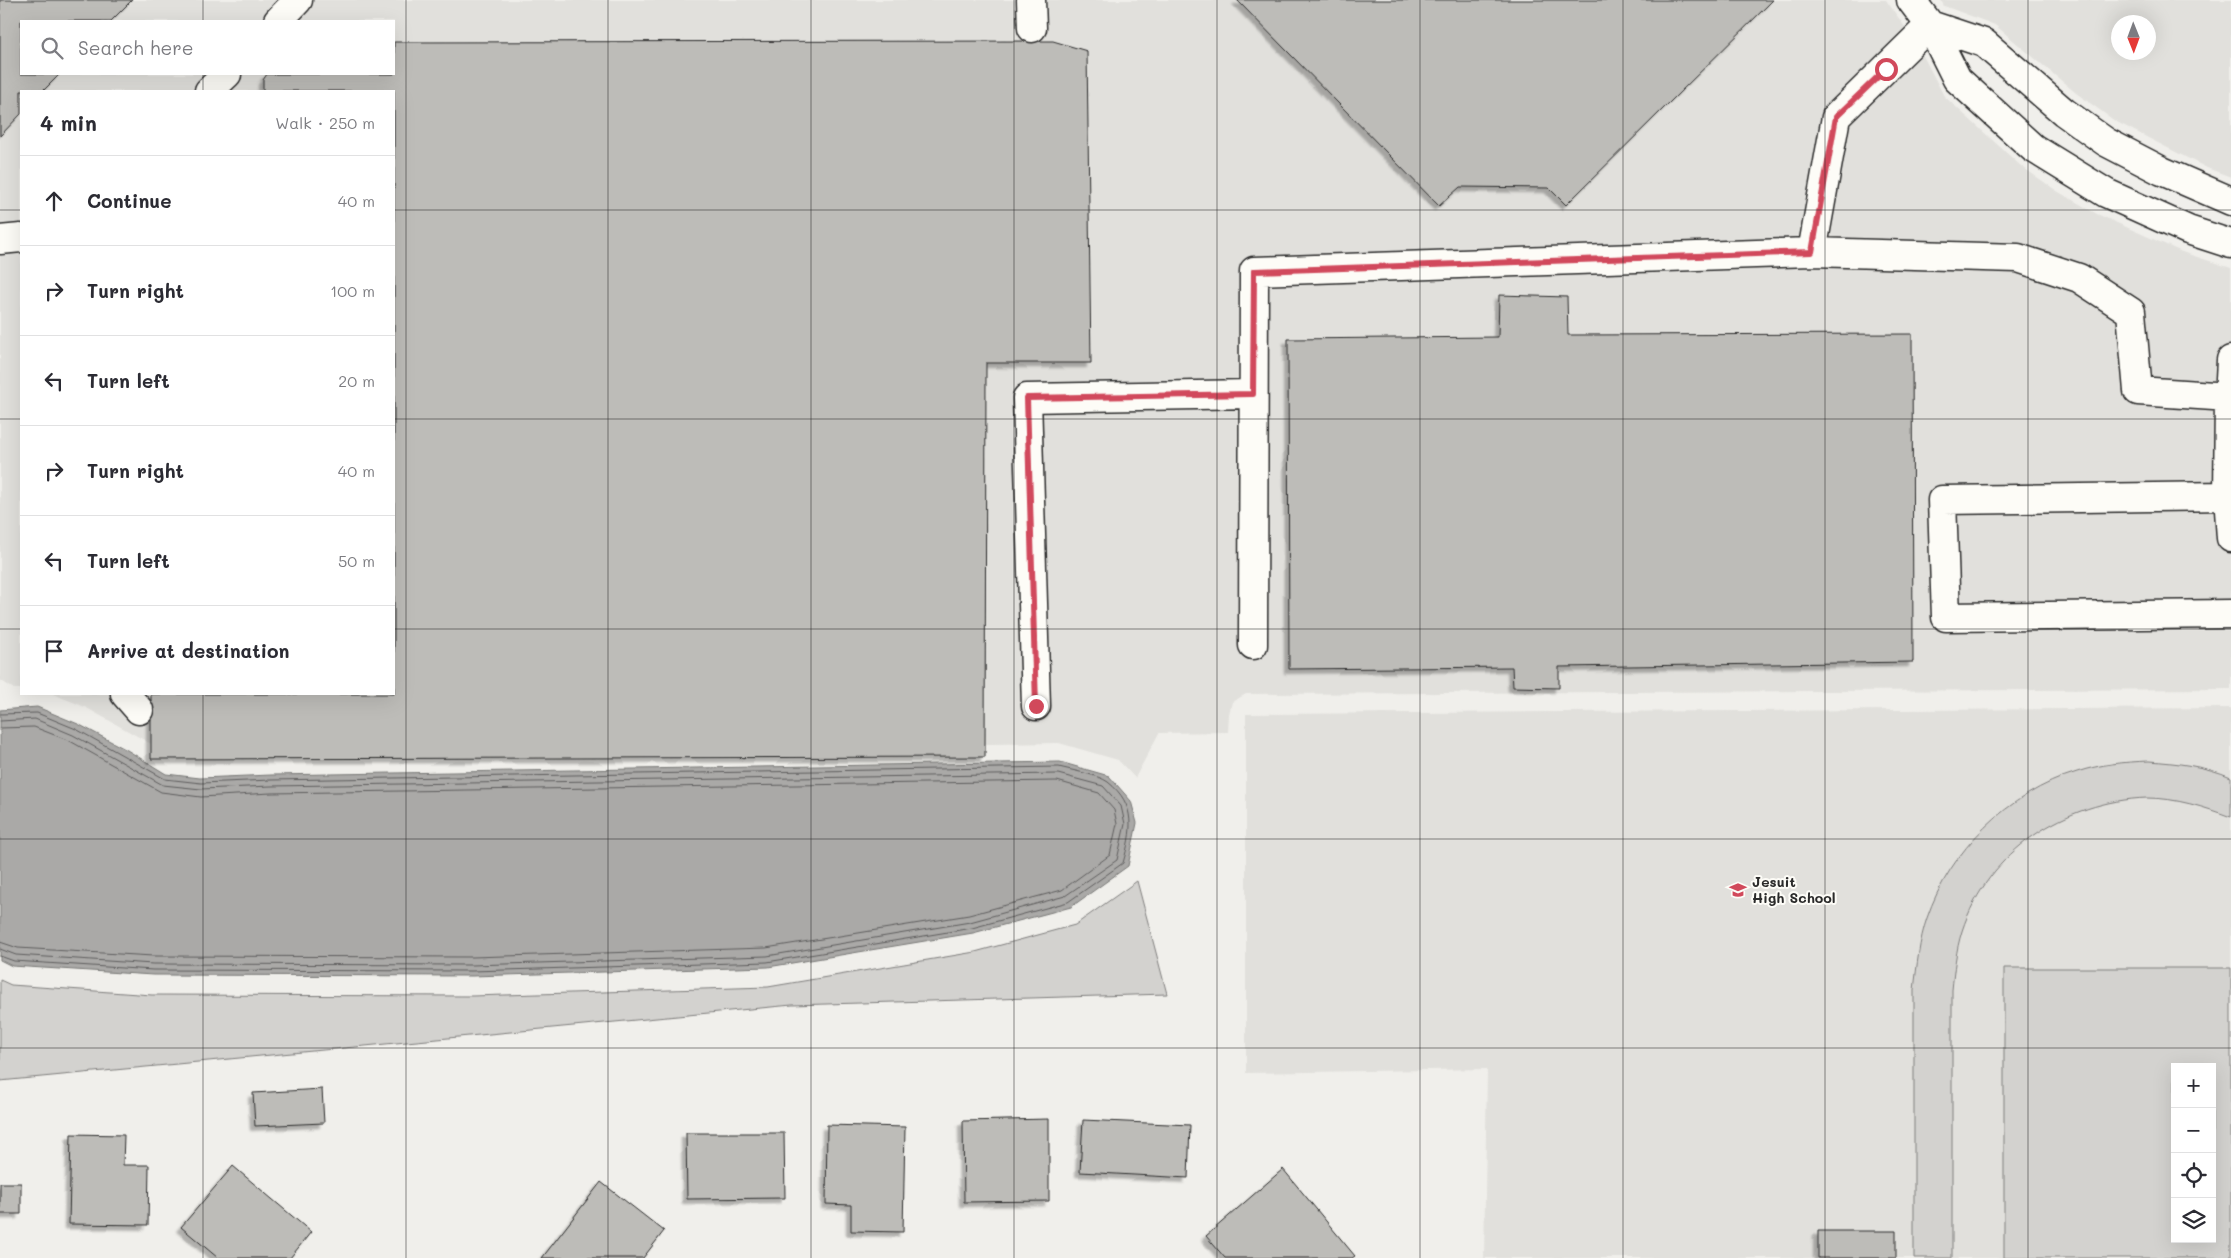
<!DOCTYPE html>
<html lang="en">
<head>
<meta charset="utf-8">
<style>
  body { margin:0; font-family:Mali,sans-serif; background:#f7f7f7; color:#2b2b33 }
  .controls { position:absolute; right:15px; bottom:15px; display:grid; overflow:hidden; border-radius:0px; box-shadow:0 5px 20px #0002 }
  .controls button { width:45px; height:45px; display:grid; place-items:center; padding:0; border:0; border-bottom:1px solid #e1e1e2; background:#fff; color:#2b2b33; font:25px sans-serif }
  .compass { position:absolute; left:2111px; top:15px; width:45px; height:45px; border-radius:50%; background:#fff; box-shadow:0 5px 20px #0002; rotate:179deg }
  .stop { position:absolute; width:15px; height:15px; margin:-11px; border:4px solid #d1495b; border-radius:50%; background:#fff }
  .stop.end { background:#d1495b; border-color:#fff; box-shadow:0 1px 5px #0008 }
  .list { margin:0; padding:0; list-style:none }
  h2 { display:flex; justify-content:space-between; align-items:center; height:65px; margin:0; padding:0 20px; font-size:21px }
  h2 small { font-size:16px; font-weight:400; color:#7c7c81 }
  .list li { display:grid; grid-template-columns:32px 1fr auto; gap:15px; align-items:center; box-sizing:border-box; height:90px; padding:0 20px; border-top:1px solid #e1e1e2 }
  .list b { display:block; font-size:19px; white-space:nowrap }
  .list em { font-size:16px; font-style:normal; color:#7c7c81 }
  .icon { flex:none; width:28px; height:28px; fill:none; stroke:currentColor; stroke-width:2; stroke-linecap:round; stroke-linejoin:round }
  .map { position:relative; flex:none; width:2231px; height:1258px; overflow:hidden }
  .search { position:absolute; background:#fff; box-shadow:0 5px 20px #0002; left:20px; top:20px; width:375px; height:55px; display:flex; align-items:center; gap:12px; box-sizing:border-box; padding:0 18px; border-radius:0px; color:#7c7c81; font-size:19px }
  .panel { position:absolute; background:#fff; box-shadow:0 5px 20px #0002; left:20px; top:90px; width:375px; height:605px; border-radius:0px }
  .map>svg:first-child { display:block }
  .built { fill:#e1e0dc; fill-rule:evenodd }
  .green { fill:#d3d2cf; stroke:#7f7e7d; fill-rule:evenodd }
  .water { fill:#aaa9a7; stroke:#777775 }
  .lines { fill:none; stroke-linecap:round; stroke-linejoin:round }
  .shore { stroke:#5e5d5d; stroke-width:1 }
  .building { fill:#bdbcb8; stroke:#2b2b2b; filter:url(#shadow) }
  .minor-casing { stroke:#2b2b2b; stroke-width:31 }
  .minor { stroke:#fdfcf7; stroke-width:28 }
  .route { stroke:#d1495b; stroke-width:6 }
  .grid { fill:none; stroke:#2b2b2b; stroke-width:1; stroke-opacity:0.55 }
  .labels { text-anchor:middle; stroke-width:4; stroke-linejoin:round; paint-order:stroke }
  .poi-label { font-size:14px; font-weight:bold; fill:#2b2b2b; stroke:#fdfcf7; text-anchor:start }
</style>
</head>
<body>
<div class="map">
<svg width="2231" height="1258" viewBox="0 0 2231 1258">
  <defs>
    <filter id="shadow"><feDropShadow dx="-4.5" dy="4.5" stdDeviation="1" flood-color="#0004"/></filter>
  </defs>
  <rect width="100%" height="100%" fill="#f0efeb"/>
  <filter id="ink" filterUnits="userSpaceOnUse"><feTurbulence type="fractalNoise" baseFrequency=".02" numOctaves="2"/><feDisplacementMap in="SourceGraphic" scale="10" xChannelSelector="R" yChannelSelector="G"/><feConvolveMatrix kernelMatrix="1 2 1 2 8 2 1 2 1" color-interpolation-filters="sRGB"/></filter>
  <g filter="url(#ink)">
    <path class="built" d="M 0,0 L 1886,0 L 1917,44 L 1944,96 L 2021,166 L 2057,191 L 2097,214 L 2182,252 L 2231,268 L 2231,689 L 1246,694 L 1232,702 L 1229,714 L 1228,732 L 1159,733 L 1135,778 L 1118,760 L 1059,743 L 270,755 L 171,755 L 85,707 L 53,694 L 394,694 L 394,91 L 21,91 L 21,689 L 14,689 L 0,680 ZM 21,21 L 394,21 L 394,74 L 21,74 Z
      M 1941,0 L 2231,0 L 2231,177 L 2207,168 L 2115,121 L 2076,93 L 1995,25 L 1944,6 ZM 2118,22 L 2148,22 L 2148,52 L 2118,52 Z
      M 2231,708 L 2231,1258 L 1484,1258 L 1487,1069 L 1246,1073 L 1246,714 ZM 2175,1067 L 2212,1067 L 2212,1239 L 2175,1239 Z"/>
    <path class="green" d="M 2149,761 C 2177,763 2205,766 2231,777 L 2231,817 C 2204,807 2176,798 2147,798 C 2065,801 1988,851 1962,931 C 1956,950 1954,970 1952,990 L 1952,1258 L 1914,1258 L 1914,990 C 1917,966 1919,941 1927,918 C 1950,850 2008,793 2077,772 C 2101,764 2124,762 2149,761 Z
      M 1137,881 L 1167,994 L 792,1005 L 0,1081 L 0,980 L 11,985 L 152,995 L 472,996 L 768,987 L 975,952 L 1075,925 Z
      M 2004,968 L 2231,968 L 2231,1258 L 2004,1258 ZM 2175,1067 L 2212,1067 L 2212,1239 L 2175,1239 Z"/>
    <path class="water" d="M 37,707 L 78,724 L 127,750 L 166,774 L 200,778 L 271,775 L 1060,762 L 1109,776 L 1131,801 L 1137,823 L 1128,866 L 1071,907 L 973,933 L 768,967 L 472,976 L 153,975 L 12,966 L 0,960 L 0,710 Z"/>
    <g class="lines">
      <path class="shore" d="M 0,714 L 37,713 L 76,729 L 165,779 L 201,783 L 271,780 L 1059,767 C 1070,770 1099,775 1108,782 C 1137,805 1132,831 1123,863 L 1068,902 L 972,928 L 767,962 L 472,971 L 153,970 L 14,961 L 0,956
        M 0,721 L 35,719 L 73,735 L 163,785 L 201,789 L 271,786 L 1058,774 L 1103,786 L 1121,806 L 1125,824 L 1117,860 L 1065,896 L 970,922 L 767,956 L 472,965 L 153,964 L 16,955 L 0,949
        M 0,728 L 34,727 L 70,741 L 161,792 L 201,797 L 271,793 L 1057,781 L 1099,793 L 1114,810 L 1117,824 L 1110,855 L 1062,890 L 969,915 L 766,948 L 472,957 L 153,956 L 18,948 L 0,942"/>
    </g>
    <path class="building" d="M 0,0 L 132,0 L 111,21 L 21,21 L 21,74 L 60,74 L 43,91 L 21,91 L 21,114 L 0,136 Z
      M 1237,0 L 1773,0 L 1566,205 L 1549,188 L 1460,187 L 1439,206 Z
      M 1053,41 L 1087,51 L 1091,363 L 986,363 L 985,757 L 151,759 L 151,694 L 394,694 L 394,91 L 263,91 L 263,80 L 267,74 L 394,74 L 394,42 Z
      M 1499,295 L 1567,297 L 1568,335 L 1912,334 L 1913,662 L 1559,667 L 1559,688 L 1513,687 L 1512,667 L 1289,669 L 1288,339 L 1498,337 Z
      M 322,1089 L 324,1123 L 255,1126 L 253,1093 Z
      M 1049,1119 L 1049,1201 L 964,1202 L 963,1121 Z
      M 1083,1120 L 1190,1125 L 1188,1178 L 1080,1172 Z
      M 827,1125 L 905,1127 L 903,1232 L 851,1231 L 851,1205 L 826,1204 Z
      M 686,1133 L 784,1133 L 785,1198 L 687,1199 Z
      M 71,1134 L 124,1135 L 123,1165 L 149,1165 L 148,1225 L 69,1224 Z
      M 233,1166 L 311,1232 L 290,1258 L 218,1258 L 181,1227 Z
      M 1283,1169 L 1355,1256 L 1352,1258 L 1225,1258 L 1206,1236 Z
      M 601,1182 L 664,1231 L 643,1258 L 542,1258 Z
      M 0,1183 L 21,1183 L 21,1214 L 0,1214 Z
      M 1818,1231 L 1896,1231 L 1896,1258 L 1818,1258 Z"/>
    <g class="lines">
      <g class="minor-casing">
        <path id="minor" d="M 1031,0 L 1032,28
          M 1911,0 L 1930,25 L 1957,79 L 2033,148 L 2106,193 L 2188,230 L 2231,244
          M 278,21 L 298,0
          M 1930,25 L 1984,43 L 2064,112 L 2106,142 L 2162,171 L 2231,201
          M 209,91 L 227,74
          M 0,240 L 21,238
          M 1812,252 L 2018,258 L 2079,278 L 2131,312 L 2138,391 L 2229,397 L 2231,360
          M 2231,397 L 2229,397 L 2228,496 L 2231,538
          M 2228,496 L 1942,500 L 1946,617 L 2231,614
          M 1253,645 L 1254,271 L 1812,252 L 1836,117 L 1930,25
          M 125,694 L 139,710
          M 1036,706 L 1027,398 L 1253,394"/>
      </g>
      <use href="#minor" class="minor"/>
    </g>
  </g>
  <g class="lines" filter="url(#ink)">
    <path class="route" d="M 1036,706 L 1027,398 L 1253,394 L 1254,271 L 1812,252 L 1836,117 L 1886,69"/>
  </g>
  <path class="grid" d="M 203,0 L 203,21M 406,0 L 406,1258M 608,0 L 608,1258M 811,0 L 811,1258M 1014,0 L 1014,1258M 1217,0 L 1217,1258M 1420,0 L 1420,1258M 1623,0 L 1623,1258M 1825,0 L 1825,1258M 2028,0 L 2028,1258M 203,74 L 203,91M 0,210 L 21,210M 394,210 L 2231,210M 0,419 L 21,419M 394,419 L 2231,419M 0,629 L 21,629M 394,629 L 2231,629M 203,694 L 203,1258M 0,839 L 2231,839M 0,1048 L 2231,1048"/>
  <defs>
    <g id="school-bare" transform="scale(1.35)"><path d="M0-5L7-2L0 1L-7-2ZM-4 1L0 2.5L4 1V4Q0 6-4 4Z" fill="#d1495b" stroke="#fdfcf7" stroke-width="2.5" paint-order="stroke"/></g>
  </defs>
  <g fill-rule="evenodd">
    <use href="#school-bare" x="1738" y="890"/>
  </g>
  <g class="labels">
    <g class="poi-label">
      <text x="1752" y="887">Jesuit<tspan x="1752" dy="16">High School</tspan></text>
    </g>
  </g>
</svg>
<div class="controls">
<button>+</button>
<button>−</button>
<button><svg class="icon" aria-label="locate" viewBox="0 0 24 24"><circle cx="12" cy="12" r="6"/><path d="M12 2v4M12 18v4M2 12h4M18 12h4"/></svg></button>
<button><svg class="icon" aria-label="layers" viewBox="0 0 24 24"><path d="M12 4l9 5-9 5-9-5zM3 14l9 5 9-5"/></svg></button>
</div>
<svg class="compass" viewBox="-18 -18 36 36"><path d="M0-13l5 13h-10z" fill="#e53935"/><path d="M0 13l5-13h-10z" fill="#7c7c81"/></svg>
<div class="stop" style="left:1886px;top:69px"></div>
<div class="stop end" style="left:1036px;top:706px"></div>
<div class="search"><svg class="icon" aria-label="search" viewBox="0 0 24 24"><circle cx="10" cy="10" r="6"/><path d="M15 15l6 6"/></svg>Search here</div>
<section class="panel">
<h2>4 min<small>Walk · 250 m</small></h2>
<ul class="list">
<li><svg class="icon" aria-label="ahead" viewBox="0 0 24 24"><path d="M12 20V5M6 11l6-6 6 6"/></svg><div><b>Continue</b></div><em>40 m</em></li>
<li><svg class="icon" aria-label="right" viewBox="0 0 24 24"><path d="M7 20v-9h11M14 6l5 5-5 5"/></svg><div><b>Turn right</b></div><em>100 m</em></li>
<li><svg class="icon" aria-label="left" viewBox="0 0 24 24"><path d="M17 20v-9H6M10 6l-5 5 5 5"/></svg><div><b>Turn left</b></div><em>20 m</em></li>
<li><svg class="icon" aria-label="right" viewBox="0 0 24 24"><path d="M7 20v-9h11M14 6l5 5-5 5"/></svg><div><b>Turn right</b></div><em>40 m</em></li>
<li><svg class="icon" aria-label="left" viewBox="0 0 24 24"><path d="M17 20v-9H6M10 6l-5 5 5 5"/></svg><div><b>Turn left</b></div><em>50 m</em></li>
<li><svg class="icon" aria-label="arrive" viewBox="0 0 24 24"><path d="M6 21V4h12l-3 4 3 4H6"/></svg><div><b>Arrive at destination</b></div></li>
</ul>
</section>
</div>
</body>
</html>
